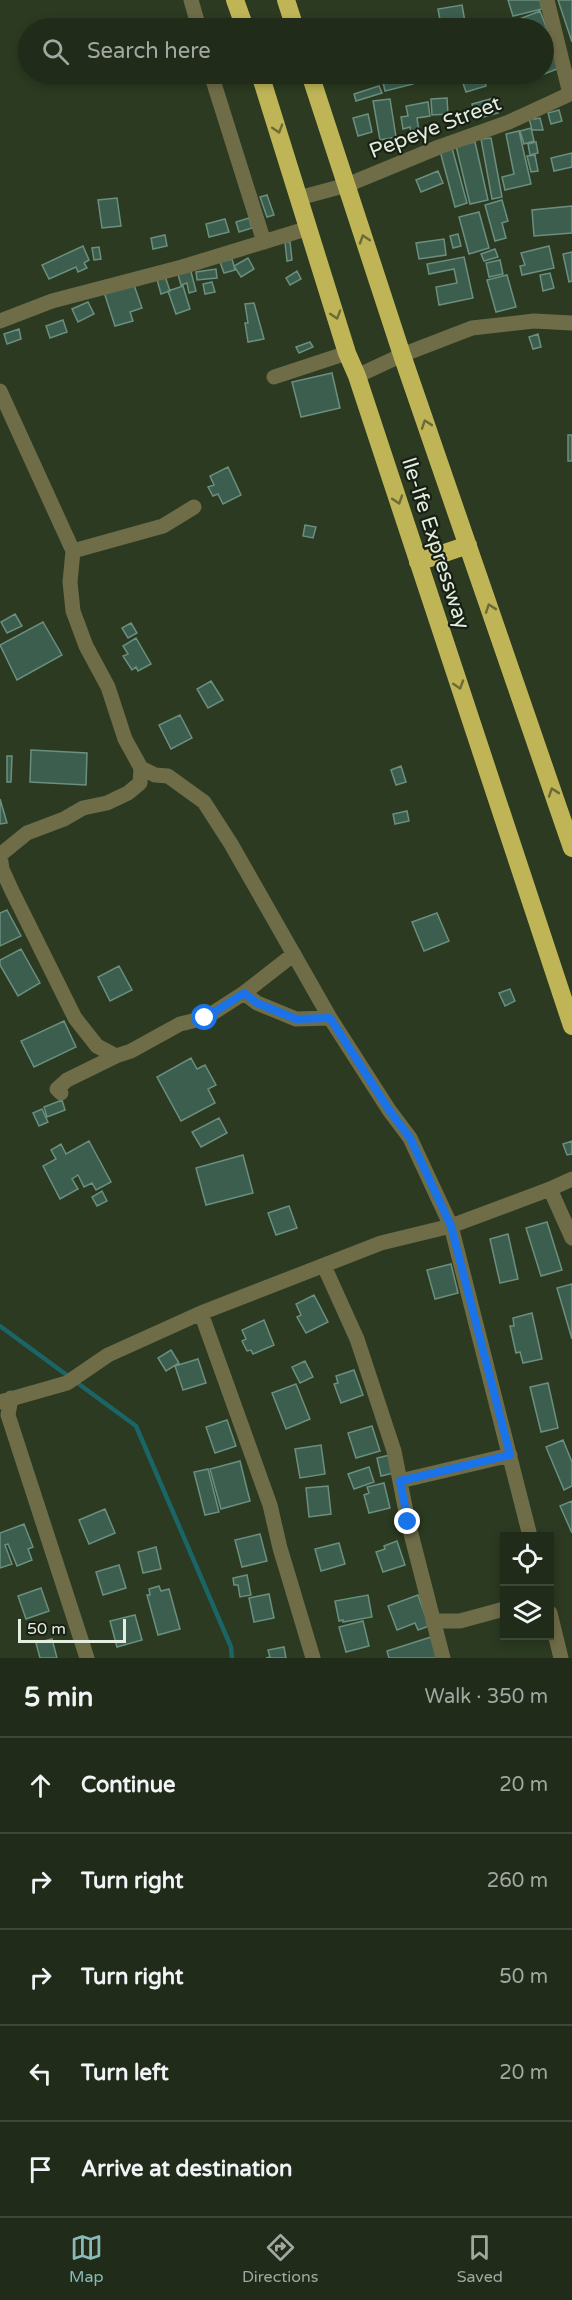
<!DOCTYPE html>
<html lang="en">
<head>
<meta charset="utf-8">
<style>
  body { margin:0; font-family:"Varela Round",sans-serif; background:#283422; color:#f1f3f6 }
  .controls { position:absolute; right:18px; bottom:18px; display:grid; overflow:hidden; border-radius:0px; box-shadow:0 3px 9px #0003 }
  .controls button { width:54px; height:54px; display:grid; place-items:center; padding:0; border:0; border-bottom:2px solid #3d4838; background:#202c19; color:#f1f3f6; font:30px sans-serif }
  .scale { position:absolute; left:18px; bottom:15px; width:108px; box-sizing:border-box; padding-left:6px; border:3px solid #e4eede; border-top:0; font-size:16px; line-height:21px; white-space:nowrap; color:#e4eede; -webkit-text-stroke:4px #181f14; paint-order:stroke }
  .stop { position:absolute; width:18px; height:18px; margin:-14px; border:4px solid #1a73e8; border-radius:50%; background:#fff }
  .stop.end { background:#1a73e8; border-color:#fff; box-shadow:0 2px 6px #0008 }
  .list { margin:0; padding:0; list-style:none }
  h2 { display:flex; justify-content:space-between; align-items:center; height:78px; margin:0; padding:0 24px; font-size:26px }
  h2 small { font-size:20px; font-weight:400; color:#a2a7a2 }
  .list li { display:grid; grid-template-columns:39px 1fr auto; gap:18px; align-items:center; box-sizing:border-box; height:96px; padding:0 24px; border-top:2px solid #3d4838 }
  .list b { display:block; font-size:22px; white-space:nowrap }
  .list em { font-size:20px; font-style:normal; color:#a2a7a2 }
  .icon { flex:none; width:33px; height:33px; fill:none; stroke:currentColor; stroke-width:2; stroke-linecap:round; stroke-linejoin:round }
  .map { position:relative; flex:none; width:572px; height:1658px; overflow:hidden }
  .search { position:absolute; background:#202c19; box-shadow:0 3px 9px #0003; left:18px; right:18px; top:18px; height:66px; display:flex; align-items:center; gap:15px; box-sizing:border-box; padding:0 21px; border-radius:33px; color:#a2a7a2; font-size:22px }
  .sheet { height:558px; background:#202c19 }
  nav { display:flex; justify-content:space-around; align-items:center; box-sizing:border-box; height:84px; border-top:2px solid #3d4838; background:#202c19; font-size:16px; color:#a2a7a2 }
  nav a { display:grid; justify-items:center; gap:3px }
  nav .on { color:#8bbbb9 }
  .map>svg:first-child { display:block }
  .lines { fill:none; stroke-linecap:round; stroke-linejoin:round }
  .stream { stroke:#1b6567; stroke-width:4.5 }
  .building { fill:#3c5e4f; stroke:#6b8f7f; stroke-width:1.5 }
  .street { stroke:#6f6c48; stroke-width:15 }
  .highway { stroke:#bfb557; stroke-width:18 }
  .oneway { stroke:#6c6a36 }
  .route { stroke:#1a73e8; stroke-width:8 }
  .labels { text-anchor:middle; stroke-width:4.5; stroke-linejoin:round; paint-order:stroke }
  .street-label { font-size:21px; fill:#e4eede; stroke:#181f14 }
</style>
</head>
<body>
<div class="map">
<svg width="572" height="1658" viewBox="0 0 572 1658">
  <rect width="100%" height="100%" fill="#2b3a21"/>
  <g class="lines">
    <path class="stream" d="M 0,1326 L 136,1426 L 231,1647 L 232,1658"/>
  </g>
  <path class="building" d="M 508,0 L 540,0 L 542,9 L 513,16 Z
    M 558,0 L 572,0 L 572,42 Z
    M 462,5 L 465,22 L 441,26 L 438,9 Z
    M 540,11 L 562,67 L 539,76 L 538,74 L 544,74 L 544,28 L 520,28 L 517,20 Z
    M 403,74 L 411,74 L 413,84 L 385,91 L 383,82 L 404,77 Z
    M 460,74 L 483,74 L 486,86 L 466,92 Z
    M 379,86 L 382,93 L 356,101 L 354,94 Z
    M 447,98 L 448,114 L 432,115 L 431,99 Z
    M 494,98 L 498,113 L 476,119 L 472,104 Z
    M 390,99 L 396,137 L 380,140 L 373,101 Z
    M 428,102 L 430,116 L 417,118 L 419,132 L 411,134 L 410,127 L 403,129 L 401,117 L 408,116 L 406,106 Z
    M 559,110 L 562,121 L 551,124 L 548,113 Z
    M 368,114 L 372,132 L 358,136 L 353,118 Z
    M 534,116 L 534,119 L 540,118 L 543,130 L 532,130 L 529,118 Z
    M 531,128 L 534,141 L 524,144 L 520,131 Z
    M 519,131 L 531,184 L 505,190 L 502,177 L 514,174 L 506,134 Z
    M 491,138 L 502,197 L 492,199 L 481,139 Z
    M 475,142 L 488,200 L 470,204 L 456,146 Z
    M 536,142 L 538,153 L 530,155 L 528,144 Z
    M 452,148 L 467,203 L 455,207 L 440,151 Z
    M 572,153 L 572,167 L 554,171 L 551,158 Z
    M 535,155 L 538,171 L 531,172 L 527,156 Z
    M 438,171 L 443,183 L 421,192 L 416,180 Z
    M 267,195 L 274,215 L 267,217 L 260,197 Z
    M 117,198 L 121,226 L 102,228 L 98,200 Z
    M 502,200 L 508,221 L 502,223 L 506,238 L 495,241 L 485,205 Z
    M 572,206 L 572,233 L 534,236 L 532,210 Z
    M 479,212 L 489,248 L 469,254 L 459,217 Z
    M 249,218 L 252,228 L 239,232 L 236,222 Z
    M 225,219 L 229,232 L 209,237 L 206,224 Z
    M 458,234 L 461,246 L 453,248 L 450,236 Z
    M 165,235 L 167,246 L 153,249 L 151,238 Z
    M 444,239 L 446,255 L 419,259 L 416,243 Z
    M 285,242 L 290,242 L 292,260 L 287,261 Z
    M 83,246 L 89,260 L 84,263 L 87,268 L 78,272 L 76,267 L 49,279 L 42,265 Z
    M 549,246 L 554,268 L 522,275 L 520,266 L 525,265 L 521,253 Z
    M 99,247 L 101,259 L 94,260 L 92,248 Z
    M 495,249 L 498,257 L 484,261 L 481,254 Z
    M 572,252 L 572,281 L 569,282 L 563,254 Z
    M 464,257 L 473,298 L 439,305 L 436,287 L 457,283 L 454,269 L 429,274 L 427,264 Z
    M 248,258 L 254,269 L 241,277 L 234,266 Z
    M 232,259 L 235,270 L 224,273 L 220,262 Z
    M 500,260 L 503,274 L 489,277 L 486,263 Z
    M 190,268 L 196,291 L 189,293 L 187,283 L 181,285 L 177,271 Z
    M 216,269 L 217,278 L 197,280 L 196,272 Z
    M 297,271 L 301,279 L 290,285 L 286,278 Z
    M 164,273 L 170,291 L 161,294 L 156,276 Z
    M 550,273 L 554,288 L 543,291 L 540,275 Z
    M 507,275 L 516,307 L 496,312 L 487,280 Z
    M 133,282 L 142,308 L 130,312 L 133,321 L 115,326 L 104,292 Z
    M 212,282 L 215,292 L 205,294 L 203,284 Z
    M 183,286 L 190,309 L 176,314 L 168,291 Z
    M 88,302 L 94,314 L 78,322 L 72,309 Z
    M 254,303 L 264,339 L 248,342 L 245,323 L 248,323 L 245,304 Z
    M 63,320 L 67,332 L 50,338 L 46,326 Z
    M 19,329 L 21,339 L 7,344 L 4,334 Z
    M 538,334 L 541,347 L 533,349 L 529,337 Z
    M 310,342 L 313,347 L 299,353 L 296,347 Z
    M 332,373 L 340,408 L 301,417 L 292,382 Z
    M 568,435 L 572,435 L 572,461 L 568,461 Z
    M 228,467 L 241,495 L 223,504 L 218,494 L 213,496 L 208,487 L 214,485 L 210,476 Z
    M 305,525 L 316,527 L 313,538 L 303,536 Z
    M 15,614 L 22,626 L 7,633 L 1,622 Z
    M 43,622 L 62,655 L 17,680 L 0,645 Z
    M 131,623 L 137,633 L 128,638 L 122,628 Z
    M 136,638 L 151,664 L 138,671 L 136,667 L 132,670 L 123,656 L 128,654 L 123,646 Z
    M 211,681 L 223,700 L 208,708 L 197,689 Z
    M 180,715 L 192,738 L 171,749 L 159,725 Z
    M 31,750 L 87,753 L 86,785 L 30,782 Z
    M 7,756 L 12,756 L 11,782 L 7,782 Z
    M 401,766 L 406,782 L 396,785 L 391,770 Z
    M 0,799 L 7,823 L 0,824 Z
    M 407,811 L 409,821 L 395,824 L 393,814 Z
    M 7,910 L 21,936 L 0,946 L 0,913 Z
    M 437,913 L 449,941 L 424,951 L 412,922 Z
    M 21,949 L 40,983 L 18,996 L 0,965 L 0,960 Z
    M 119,966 L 132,990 L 110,1001 L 98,977 Z
    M 510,989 L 515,1001 L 505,1006 L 499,993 Z
    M 64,1021 L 76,1047 L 34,1067 L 21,1041 Z
    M 191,1058 L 197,1069 L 205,1065 L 216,1085 L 208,1089 L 215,1103 L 181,1121 L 157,1077 Z
    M 62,1100 L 65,1110 L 47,1117 L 44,1107 Z
    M 42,1109 L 48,1122 L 39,1126 L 33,1113 Z
    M 219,1118 L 227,1133 L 201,1147 L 192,1132 Z
    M 89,1141 L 111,1182 L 96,1190 L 92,1183 L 84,1187 L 78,1175 L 72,1179 L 78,1189 L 60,1199 L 43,1166 L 56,1159 L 51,1150 L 61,1144 L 66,1154 Z
    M 572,1141 L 572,1154 L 567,1155 L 563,1144 Z
    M 243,1155 L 253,1193 L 206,1205 L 196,1168 Z
    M 102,1191 L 107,1201 L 97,1206 L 92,1197 Z
    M 289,1206 L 297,1228 L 276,1235 L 268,1213 Z
    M 547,1222 L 562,1270 L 541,1276 L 526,1228 Z
    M 508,1234 L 518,1279 L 500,1283 L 490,1239 Z
    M 451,1264 L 458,1293 L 435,1299 L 427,1270 Z
    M 572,1284 L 572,1339 L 557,1288 Z
    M 314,1295 L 328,1322 L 306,1333 L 297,1317 L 301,1315 L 296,1304 Z
    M 532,1313 L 542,1359 L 523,1363 L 520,1352 L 516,1353 L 510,1326 L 514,1326 L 513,1318 Z
    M 264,1320 L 274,1345 L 253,1354 L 251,1350 L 247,1351 L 242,1341 L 246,1339 L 242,1330 Z
    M 171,1350 L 179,1363 L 166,1371 L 158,1358 Z
    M 198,1359 L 206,1383 L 183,1390 L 175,1366 Z
    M 305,1361 L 313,1377 L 300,1383 L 292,1367 Z
    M 354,1370 L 363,1395 L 341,1403 L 334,1384 L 338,1383 L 336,1376 Z
    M 548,1383 L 558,1428 L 541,1432 L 530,1387 Z
    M 296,1384 L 310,1419 L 286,1429 L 272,1393 Z
    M 227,1420 L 236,1446 L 215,1453 L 206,1427 Z
    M 372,1426 L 380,1451 L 356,1458 L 348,1433 Z
    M 563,1440 L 572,1462 L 572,1486 L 564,1490 L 546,1447 Z
    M 321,1445 L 325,1474 L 300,1478 L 295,1449 Z
    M 390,1455 L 394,1473 L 381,1476 L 377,1458 Z
    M 240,1461 L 250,1501 L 221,1509 L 210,1469 Z
    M 369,1467 L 374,1482 L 354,1489 L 348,1474 Z
    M 208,1469 L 219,1512 L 205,1515 L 194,1472 Z
    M 384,1483 L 390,1508 L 369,1513 L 364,1495 L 369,1493 L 367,1487 Z
    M 328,1486 L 331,1514 L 309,1517 L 306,1488 Z
    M 572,1501 L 572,1533 L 560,1506 Z
    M 105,1509 L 115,1533 L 89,1544 L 79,1520 Z
    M 24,1524 L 33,1547 L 28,1549 L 32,1560 L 17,1566 L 8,1544 L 5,1545 L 12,1564 L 0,1568 L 0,1533 Z
    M 260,1534 L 267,1561 L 242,1567 L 235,1540 Z
    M 397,1541 L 405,1565 L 383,1572 L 376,1552 L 385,1549 L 384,1546 Z
    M 339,1543 L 345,1564 L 321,1571 L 315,1549 Z
    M 156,1547 L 161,1569 L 143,1573 L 138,1552 Z
    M 119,1565 L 126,1588 L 103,1595 L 96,1572 Z
    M 247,1575 L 251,1595 L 240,1597 L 238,1585 L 234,1585 L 233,1578 Z
    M 159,1586 L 161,1591 L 169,1589 L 180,1629 L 158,1635 L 147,1595 L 150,1595 L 149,1589 Z
    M 41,1588 L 49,1611 L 26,1619 L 18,1596 Z
    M 269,1594 L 274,1618 L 254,1622 L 249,1598 Z
    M 368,1595 L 372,1617 L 343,1622 L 343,1620 L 339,1621 L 335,1601 Z
    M 418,1595 L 429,1626 L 418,1630 L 415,1623 L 397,1630 L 388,1606 Z
    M 135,1615 L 142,1640 L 117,1647 L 110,1621 Z
    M 363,1621 L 369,1646 L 346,1652 L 339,1627 Z
    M 431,1637 L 437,1658 L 389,1658 L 387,1651 Z
    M 52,1639 L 57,1658 L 40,1658 L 36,1643 Z
    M 284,1647 L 286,1658 L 266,1658 L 270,1657 L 268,1650 Z"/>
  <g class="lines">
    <path class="street" d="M 191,0 L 199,28
      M 547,0 L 570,94
      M 211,74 L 264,242
      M 299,198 L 347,185 L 439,147 L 509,122 L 572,93
      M 0,321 L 52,301 L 182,267 L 309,228
      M 357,376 L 402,355 L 472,328 L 534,321 L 572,323
      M 274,377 L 347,353
      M 0,391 L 73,551 L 70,582 L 73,611 L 86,646 L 108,687 L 125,739 L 141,768 L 155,775 L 168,776 L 204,802 L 231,844 L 330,1018 L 389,1110 L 410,1138 L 451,1226 L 530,1536
      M 73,551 L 163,526 L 194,507
      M 294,954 L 244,993 L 257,1003 L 296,1019 L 330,1018
      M 116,1056 L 97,1046 L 75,1018 L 12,891 L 2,869 L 0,855 L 27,833 L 64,819 L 83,808 L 107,803 L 128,793 L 140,783 L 141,768
      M 61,1093 L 57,1089 L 67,1080 L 116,1056 L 131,1051 L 180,1024 L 205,1018 L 244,993
      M 550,1189 L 572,1238
      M 324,1266 L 357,1339 L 394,1451 L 408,1522 L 443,1658
      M 201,1313 L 270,1505 L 280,1548 L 313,1658
      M 11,1398 L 8,1415 L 87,1658
      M 0,1402 L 67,1383 L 108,1355 L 201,1313 L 381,1243 L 451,1226 L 550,1189 L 572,1179
      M 400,1481 L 510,1455
      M 550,1613 L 561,1658
      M 433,1621 L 460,1621 L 504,1609"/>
    <path class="highway" d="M 235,0 L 245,28
      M 286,0 L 295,28
      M 260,74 L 347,353 L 357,376 L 572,1026
      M 310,74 L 402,355 L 572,848
      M 418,562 L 468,545"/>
  </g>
  <defs><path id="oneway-chevron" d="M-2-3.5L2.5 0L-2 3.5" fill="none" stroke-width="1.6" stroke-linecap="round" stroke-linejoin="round" transform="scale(1.5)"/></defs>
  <g class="oneway">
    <use href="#oneway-chevron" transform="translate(278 129) rotate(73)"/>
    <use href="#oneway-chevron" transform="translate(364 239) rotate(-108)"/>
    <use href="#oneway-chevron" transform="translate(336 315) rotate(73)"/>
    <use href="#oneway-chevron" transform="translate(426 424) rotate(-109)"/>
    <use href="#oneway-chevron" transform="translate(398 500) rotate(72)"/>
    <use href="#oneway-chevron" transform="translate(490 608) rotate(-109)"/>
    <use href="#oneway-chevron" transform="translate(459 685) rotate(72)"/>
    <use href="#oneway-chevron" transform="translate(553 792) rotate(-109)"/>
  </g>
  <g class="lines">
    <path class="route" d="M 205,1018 L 244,993 L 257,1003 L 296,1019 L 330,1018 L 389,1110 L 410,1138 L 451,1226 L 510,1455 L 400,1481 L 408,1522"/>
  </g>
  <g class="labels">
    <g class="street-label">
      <text transform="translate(435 127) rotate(-21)" y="7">Pepeye Street</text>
      <text transform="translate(436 543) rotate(72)" y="7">Ile-Ife Expressway</text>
    </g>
  </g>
</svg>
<div class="controls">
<button><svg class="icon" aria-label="locate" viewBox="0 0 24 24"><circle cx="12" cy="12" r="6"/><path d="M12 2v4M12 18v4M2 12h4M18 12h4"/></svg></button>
<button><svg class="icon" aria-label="layers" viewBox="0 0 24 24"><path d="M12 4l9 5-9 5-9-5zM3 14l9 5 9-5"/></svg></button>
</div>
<div class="scale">50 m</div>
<div class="stop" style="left:205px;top:1018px"></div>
<div class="stop end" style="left:408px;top:1522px"></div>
<div class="search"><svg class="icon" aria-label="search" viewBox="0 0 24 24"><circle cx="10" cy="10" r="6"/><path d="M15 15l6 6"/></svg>Search here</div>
</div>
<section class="sheet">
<h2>5 min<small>Walk · 350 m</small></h2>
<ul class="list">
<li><svg class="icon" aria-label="ahead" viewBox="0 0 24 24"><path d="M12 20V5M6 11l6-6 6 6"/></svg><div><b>Continue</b></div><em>20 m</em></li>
<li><svg class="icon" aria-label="right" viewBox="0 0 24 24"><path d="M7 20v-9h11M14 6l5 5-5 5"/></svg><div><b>Turn right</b></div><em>260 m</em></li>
<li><svg class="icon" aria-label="right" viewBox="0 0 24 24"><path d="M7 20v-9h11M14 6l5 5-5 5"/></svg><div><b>Turn right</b></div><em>50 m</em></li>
<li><svg class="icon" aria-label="left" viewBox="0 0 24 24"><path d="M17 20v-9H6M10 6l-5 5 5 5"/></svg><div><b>Turn left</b></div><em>20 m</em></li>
<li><svg class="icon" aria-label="arrive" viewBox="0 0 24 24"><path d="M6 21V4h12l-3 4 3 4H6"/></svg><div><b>Arrive at destination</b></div></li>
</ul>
</section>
<nav>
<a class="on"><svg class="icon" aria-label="map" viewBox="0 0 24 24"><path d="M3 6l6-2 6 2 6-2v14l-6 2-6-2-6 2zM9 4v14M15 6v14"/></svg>Map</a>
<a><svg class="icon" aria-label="directions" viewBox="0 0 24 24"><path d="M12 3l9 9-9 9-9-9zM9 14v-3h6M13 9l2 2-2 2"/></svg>Directions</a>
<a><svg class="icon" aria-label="saved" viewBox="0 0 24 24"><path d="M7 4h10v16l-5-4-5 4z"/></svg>Saved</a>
</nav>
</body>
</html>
